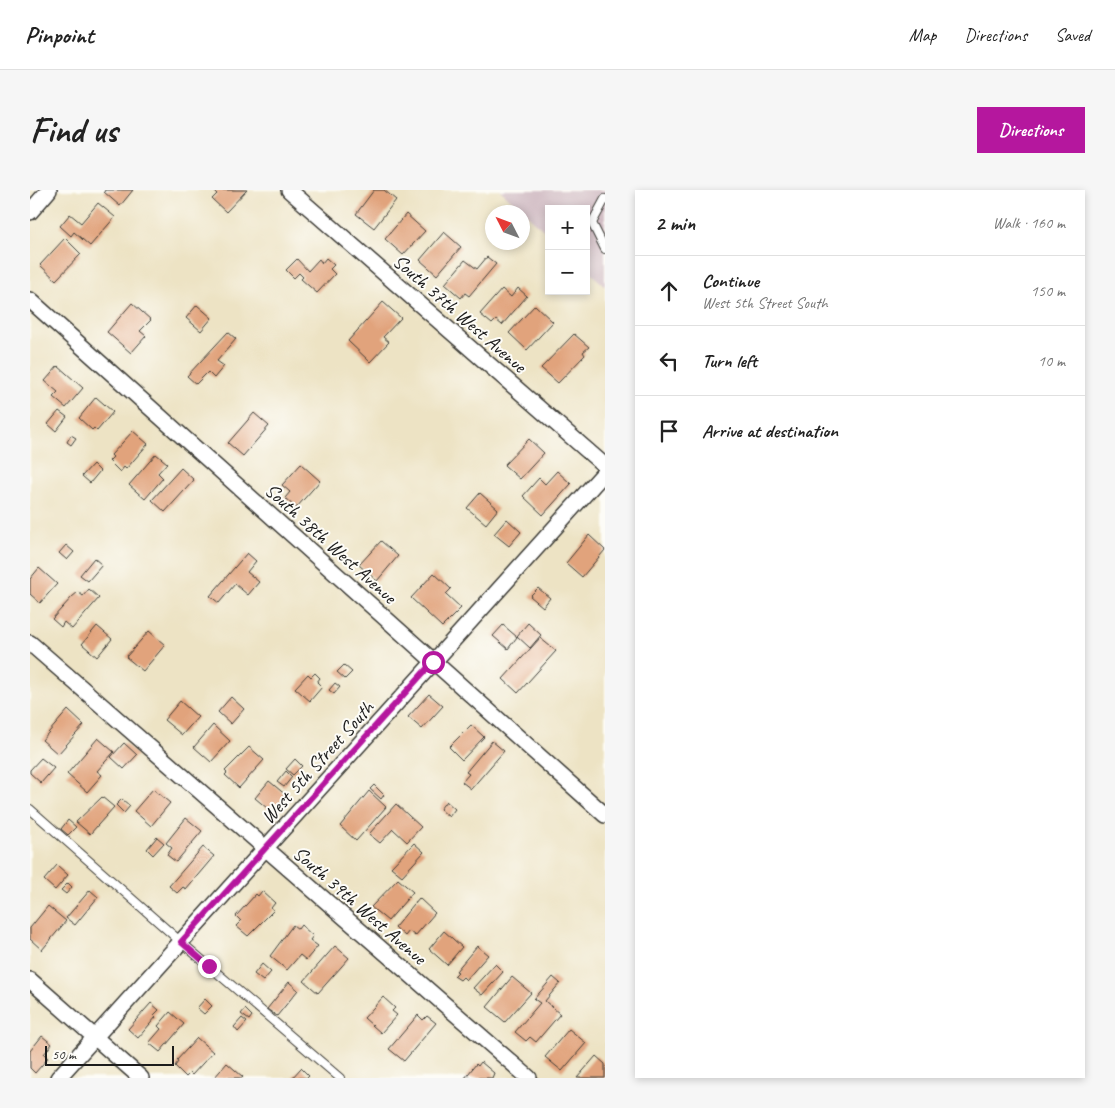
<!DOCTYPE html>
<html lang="en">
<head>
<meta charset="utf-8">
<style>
  body { margin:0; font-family:Caveat,sans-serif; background:#f6f6f6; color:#222 }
  .controls { position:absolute; right:15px; top:15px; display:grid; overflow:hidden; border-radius:0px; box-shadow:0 2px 8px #0003 }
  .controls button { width:45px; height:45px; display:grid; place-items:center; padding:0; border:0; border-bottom:1px solid #e0e0e0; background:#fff; color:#222; font:25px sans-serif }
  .compass { position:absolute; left:455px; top:15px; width:45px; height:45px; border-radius:50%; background:#fff; box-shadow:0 2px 8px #0003; rotate:312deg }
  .scale { position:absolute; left:15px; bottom:12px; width:129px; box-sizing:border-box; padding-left:5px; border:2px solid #1c1c1c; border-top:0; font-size:14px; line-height:18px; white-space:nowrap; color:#1c1c1c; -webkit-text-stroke:4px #fdfcf7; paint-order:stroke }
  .stop { position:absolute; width:15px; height:15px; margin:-11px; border:4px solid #b5179e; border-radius:50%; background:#fff }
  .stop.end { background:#b5179e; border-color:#fff; box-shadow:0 1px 5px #0008 }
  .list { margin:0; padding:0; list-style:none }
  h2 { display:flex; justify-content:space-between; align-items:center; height:65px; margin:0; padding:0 20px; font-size:21px }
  h2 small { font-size:16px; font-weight:400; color:#767676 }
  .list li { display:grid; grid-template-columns:32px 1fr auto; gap:15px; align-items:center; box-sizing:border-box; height:70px; padding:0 20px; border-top:1px solid #e0e0e0 }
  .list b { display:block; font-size:19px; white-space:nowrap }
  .list p { margin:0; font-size:16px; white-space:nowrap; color:#767676 }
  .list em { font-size:16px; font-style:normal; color:#767676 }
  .icon { flex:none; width:28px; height:28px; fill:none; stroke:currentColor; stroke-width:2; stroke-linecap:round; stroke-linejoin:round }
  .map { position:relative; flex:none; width:575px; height:888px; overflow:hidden; border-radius:0px }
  header { display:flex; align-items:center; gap:30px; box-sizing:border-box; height:70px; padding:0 25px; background:#fff; border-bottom:1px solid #e0e0e0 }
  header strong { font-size:24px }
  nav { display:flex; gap:28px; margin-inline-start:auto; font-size:18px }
  .intro { display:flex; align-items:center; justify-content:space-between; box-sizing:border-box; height:120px; padding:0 30px }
  h1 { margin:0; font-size:35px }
  .button { padding:12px 22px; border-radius:0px; background:#b5179e; color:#fff; font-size:18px; font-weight:700 }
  main { display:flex; gap:30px; padding:0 30px }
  aside { flex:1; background:#fff; border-radius:0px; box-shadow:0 2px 8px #0003 }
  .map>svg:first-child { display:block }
  .industrial { fill:#d2bdc5 }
  .building { fill:#e1a37c }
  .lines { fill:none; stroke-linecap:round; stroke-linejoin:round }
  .service-casing { stroke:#3b3a35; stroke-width:10 }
  .minor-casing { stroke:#3b3a35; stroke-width:18 }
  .service { stroke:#fff; stroke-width:8 }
  .minor { stroke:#fff; stroke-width:15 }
  .route { stroke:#b5179e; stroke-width:6 }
  .labels { text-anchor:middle; stroke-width:4; stroke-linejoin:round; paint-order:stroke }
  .street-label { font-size:20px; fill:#1c1c1c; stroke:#fdfcf7 }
</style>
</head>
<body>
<header>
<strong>Pinpoint</strong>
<nav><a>Map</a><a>Directions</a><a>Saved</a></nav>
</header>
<div class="intro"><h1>Find us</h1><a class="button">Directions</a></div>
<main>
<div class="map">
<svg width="575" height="888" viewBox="0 0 575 888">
  <rect width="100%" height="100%" fill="#fdfcf7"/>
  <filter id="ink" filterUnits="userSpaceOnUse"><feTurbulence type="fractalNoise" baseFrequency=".02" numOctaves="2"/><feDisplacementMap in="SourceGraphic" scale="10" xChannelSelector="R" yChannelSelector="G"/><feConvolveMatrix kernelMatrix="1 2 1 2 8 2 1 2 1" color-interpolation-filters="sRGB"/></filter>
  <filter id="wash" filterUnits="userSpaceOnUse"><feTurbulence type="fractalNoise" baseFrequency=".0096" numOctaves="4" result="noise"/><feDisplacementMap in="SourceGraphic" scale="20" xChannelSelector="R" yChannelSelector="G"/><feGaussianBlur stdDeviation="1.12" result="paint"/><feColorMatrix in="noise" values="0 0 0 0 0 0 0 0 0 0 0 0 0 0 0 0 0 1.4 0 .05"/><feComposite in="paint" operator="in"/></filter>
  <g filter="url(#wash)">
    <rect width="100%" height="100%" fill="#ede3c4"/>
    <path class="industrial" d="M 470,0 L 575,0 L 575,96 L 556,79 L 556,19 L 519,19 L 519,45 Z"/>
    <g id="blocks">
      <path class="building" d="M 75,0 L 103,0 L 90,16 L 74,2 Z
        M 186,0 L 217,0 L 196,22 L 182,9 L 187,4 L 185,2 Z
        M 344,0 L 354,0 L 366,10 L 344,38 L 326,24 Z
        M 68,13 L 85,27 L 60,56 L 44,42 L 41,46 L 30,36 L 40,24 L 51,33 Z
        M 376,24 L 395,41 L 373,65 L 355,49 Z
        M 414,42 L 431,57 L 407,85 L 390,70 Z
        M 35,48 L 51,64 L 26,90 L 10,75 Z
        M 457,67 L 466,74 L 439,106 L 435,103 L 431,108 L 415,94 L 435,70 L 447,79 Z
        M 296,68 L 304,75 L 300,79 L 305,84 L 287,103 L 271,89 L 273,87 L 269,83 L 264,88 L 256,80 L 267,69 L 278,81 L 289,69 L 292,73 Z
        M 488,98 L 497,106 L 472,135 L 466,130 L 462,134 L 450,124 L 472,99 L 481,107 Z
        M 353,112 L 371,128 L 353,147 L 359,152 L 340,172 L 318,151 Z
        M 102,113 L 121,130 L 110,141 L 116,146 L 101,163 L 77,142 Z
        M 167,115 L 182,128 L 171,141 L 156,128 Z
        M 505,115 L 523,132 L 497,160 L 479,143 Z
        M 198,142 L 206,149 L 187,171 L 194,176 L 184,188 L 178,182 L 166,194 L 157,186 Z
        M 544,144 L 559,157 L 553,162 L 555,165 L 528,193 L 511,178 Z
        M 28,176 L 53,198 L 36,218 L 23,207 L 28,202 L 15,191 Z
        M 66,207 L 83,222 L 67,241 L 64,238 L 62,240 L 49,228 Z
        M 29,221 L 37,227 L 26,241 L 18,234 Z
        M 224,223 L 239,236 L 213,266 L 198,253 Z
        M 103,241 L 118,254 L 96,279 L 94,277 L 90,282 L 79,271 L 83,267 L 81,265 Z
        M 41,245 L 46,248 L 41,255 L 37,252 Z
        M 499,249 L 514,263 L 490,289 L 474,275 Z
        M 126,264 L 137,273 L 128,283 L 133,288 L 115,309 L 99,295 Z
        M 63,274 L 70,281 L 60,293 L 52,286 Z
        M 271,274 L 290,291 L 266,318 L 255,308 L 260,302 L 252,295 Z
        M 151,278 L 164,290 L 135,322 L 122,310 Z
        M 527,281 L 541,294 L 513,325 L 493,306 L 509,288 L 515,294 Z
        M 450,303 L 468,319 L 456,334 L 437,318 Z
        M 477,329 L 491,342 L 479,356 L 464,344 Z
        M 559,345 L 575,360 L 552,387 L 536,373 Z
        M 351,351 L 368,366 L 347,391 L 329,375 Z
        M 36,355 L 44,362 L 37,370 L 29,363 Z
        M 217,363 L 226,371 L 217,382 L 229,392 L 218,405 L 205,394 L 189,413 L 180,406 Z
        M 64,368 L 72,375 L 58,391 L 50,385 Z
        M 9,378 L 27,394 L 10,413 L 0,404 L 0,389 Z
        M 404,383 L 421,399 L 416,404 L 431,418 L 412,437 L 381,408 Z
        M 508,398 L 520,408 L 513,417 L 500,406 Z
        M 59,399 L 69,408 L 42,439 L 34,432 L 31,437 L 22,429 L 42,407 L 48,402 L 53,406 Z
        M 498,433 L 511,445 L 500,458 L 487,446 Z
        M 473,435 L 487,447 L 478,459 L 463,446 Z
        M 67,436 L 82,449 L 67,467 L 52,454 Z
        M 119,441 L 135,455 L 113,481 L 96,467 Z
        M 510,448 L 526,461 L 488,503 L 473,489 Z
        M 314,475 L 322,482 L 315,489 L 307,482 Z
        M 285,483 L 290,488 L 287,492 L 292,497 L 280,511 L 265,498 L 278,484 L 281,487 Z
        M 305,493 L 310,497 L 304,504 L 299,500 Z
        M 399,504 L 413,516 L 392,539 L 378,527 Z
        M 201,507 L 214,519 L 201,534 L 188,522 Z
        M 150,511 L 168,527 L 152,545 L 134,530 Z
        M 38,520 L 54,535 L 28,564 L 12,550 Z
        M 183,535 L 200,551 L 181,572 L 164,557 Z
        M 441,535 L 454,547 L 432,570 L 419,557 Z
        M 68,548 L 84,562 L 67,581 L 72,585 L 57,602 L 37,584 Z
        M 462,551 L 474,561 L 441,599 L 432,592 L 439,584 L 436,582 Z
        M 94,553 L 107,565 L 94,579 L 81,567 Z
        M 219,557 L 234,570 L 209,598 L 195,585 L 197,583 L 195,581 Z
        M 11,568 L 24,578 L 11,593 L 0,583 L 0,580 Z
        M 265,569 L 272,576 L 263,585 L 256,579 Z
        M 256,581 L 262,587 L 254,597 L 247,592 Z
        M 239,591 L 257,606 L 243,623 L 225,608 Z
        M 344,595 L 354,605 L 351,609 L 340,599 Z
        M 123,599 L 140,613 L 121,636 L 104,621 Z
        M 339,601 L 356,617 L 326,651 L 310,636 Z
        M 72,607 L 84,617 L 60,644 L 46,632 Z
        M 92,609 L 100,616 L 94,623 L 86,615 Z
        M 416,611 L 425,619 L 419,627 L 410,619 Z
        M 366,614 L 391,637 L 377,652 L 363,639 L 350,653 L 339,644 Z
        M 156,628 L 172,641 L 146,672 L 137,665 L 142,658 L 136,653 Z
        M 38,630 L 46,637 L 38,645 L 31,639 Z
        M 127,647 L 134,653 L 123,665 L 117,659 Z
        M 384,653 L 394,662 L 372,686 L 361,677 Z
        M 173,657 L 184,666 L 156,699 L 153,697 L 147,703 L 139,696 Z
        M 27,675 L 38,685 L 25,700 L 14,690 Z
        M 368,689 L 383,702 L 358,731 L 341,717 Z
        M 38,693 L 42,697 L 36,704 L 31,700 Z
        M 60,700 L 68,707 L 45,735 L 36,728 Z
        M 232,701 L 245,713 L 241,718 L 244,720 L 218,746 L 206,736 L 211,731 L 206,726 L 226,704 L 228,706 Z
        M 389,708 L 405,723 L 385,746 L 379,741 L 375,746 L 365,737 Z
        M 18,716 L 36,731 L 12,760 L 0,749 L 0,738 Z
        M 263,735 L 268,739 L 271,735 L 283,746 L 280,750 L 288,756 L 276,770 L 270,765 L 257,780 L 240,766 Z
        M 414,741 L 432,757 L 417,775 L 399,759 Z
        M 305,756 L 319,768 L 288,803 L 274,791 Z
        M 447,756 L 458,765 L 436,790 L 433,787 L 430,790 L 424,786 L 428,782 L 426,781 Z
        M 232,774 L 241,782 L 233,791 L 224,784 Z
        M 465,774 L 473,782 L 452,805 L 443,798 Z
        M 482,787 L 501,803 L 475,832 L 457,817 Z
        M 523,787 L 530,793 L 515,811 L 530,824 L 506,852 L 500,847 L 496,851 L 485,842 L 510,813 L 504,809 Z
        M 259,792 L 268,800 L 247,826 L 237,819 Z
        M 353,807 L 365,818 L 362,821 L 367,825 L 351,843 L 334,828 Z
        M 175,809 L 182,816 L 174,824 L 167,818 Z
        M 121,813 L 129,820 L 124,825 L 126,827 L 108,848 L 98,839 Z
        M 215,819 L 222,826 L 219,830 L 211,824 Z
        M 140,822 L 154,834 L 130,862 L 119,853 L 131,839 L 128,836 Z
        M 388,825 L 393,830 L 397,826 L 406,833 L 374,871 L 359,859 Z
        M 212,828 L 217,832 L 208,842 L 204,837 Z
        M 539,839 L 556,853 L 532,881 L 515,867 Z
        M 12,846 L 22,854 L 14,864 L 18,868 L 5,883 L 0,878 L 0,861 Z
        M 167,848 L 183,862 L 162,885 L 160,883 L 156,887 L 145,876 L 148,872 L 147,870 Z
        M 566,866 L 575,874 L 575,888 L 547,888 Z
        M 451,872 L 464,883 L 462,888 L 435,888 L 446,874 L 448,876 Z
        M 197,873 L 213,887 L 212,888 L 184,888 Z
        M 271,878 L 279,886 L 277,888 L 262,888 Z"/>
    </g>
  </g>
  <g filter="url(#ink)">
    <use href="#blocks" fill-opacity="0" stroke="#3b3a35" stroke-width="1"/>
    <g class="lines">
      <g class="service-casing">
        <path id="service" d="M 575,9 L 562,33 L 575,59
          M 0,619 L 151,752 L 310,888"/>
      </g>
      <g class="minor-casing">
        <path id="minor" d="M 259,0 L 575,276
          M 0,22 L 19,0
          M 0,110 L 575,625
          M 0,453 L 499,888
          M 0,790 L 111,888
          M 28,888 L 575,282"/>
      </g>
      <use href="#service" class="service"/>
      <use href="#minor" class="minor"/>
    </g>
  </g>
  <g class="lines" filter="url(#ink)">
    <path class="route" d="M 179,776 L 151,752 L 403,472"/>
  </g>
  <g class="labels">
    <g class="street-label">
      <text transform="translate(430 123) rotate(41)" y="7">South 37th West Avenue</text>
      <text transform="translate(301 353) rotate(42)" y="7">South 38th West Avenue</text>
      <text transform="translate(287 572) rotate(-48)" y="7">West 5th Street South</text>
      <text transform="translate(330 715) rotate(41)" y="7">South 39th West Avenue</text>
    </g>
  </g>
</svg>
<div class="controls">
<button>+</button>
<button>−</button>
</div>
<svg class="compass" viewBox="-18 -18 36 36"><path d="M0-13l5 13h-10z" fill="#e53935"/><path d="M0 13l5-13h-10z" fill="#767676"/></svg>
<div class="scale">50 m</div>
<div class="stop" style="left:403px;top:472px"></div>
<div class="stop end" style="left:179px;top:776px"></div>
</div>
<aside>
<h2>2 min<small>Walk · 160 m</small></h2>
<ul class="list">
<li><svg class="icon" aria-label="ahead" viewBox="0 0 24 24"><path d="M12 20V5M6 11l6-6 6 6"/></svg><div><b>Continue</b><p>West 5th Street South</p></div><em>150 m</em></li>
<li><svg class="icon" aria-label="left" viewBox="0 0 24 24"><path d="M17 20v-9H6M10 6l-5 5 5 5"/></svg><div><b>Turn left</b></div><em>10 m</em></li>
<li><svg class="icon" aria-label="arrive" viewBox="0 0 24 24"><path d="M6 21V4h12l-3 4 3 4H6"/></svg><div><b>Arrive at destination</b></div></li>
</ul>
</aside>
</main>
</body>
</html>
